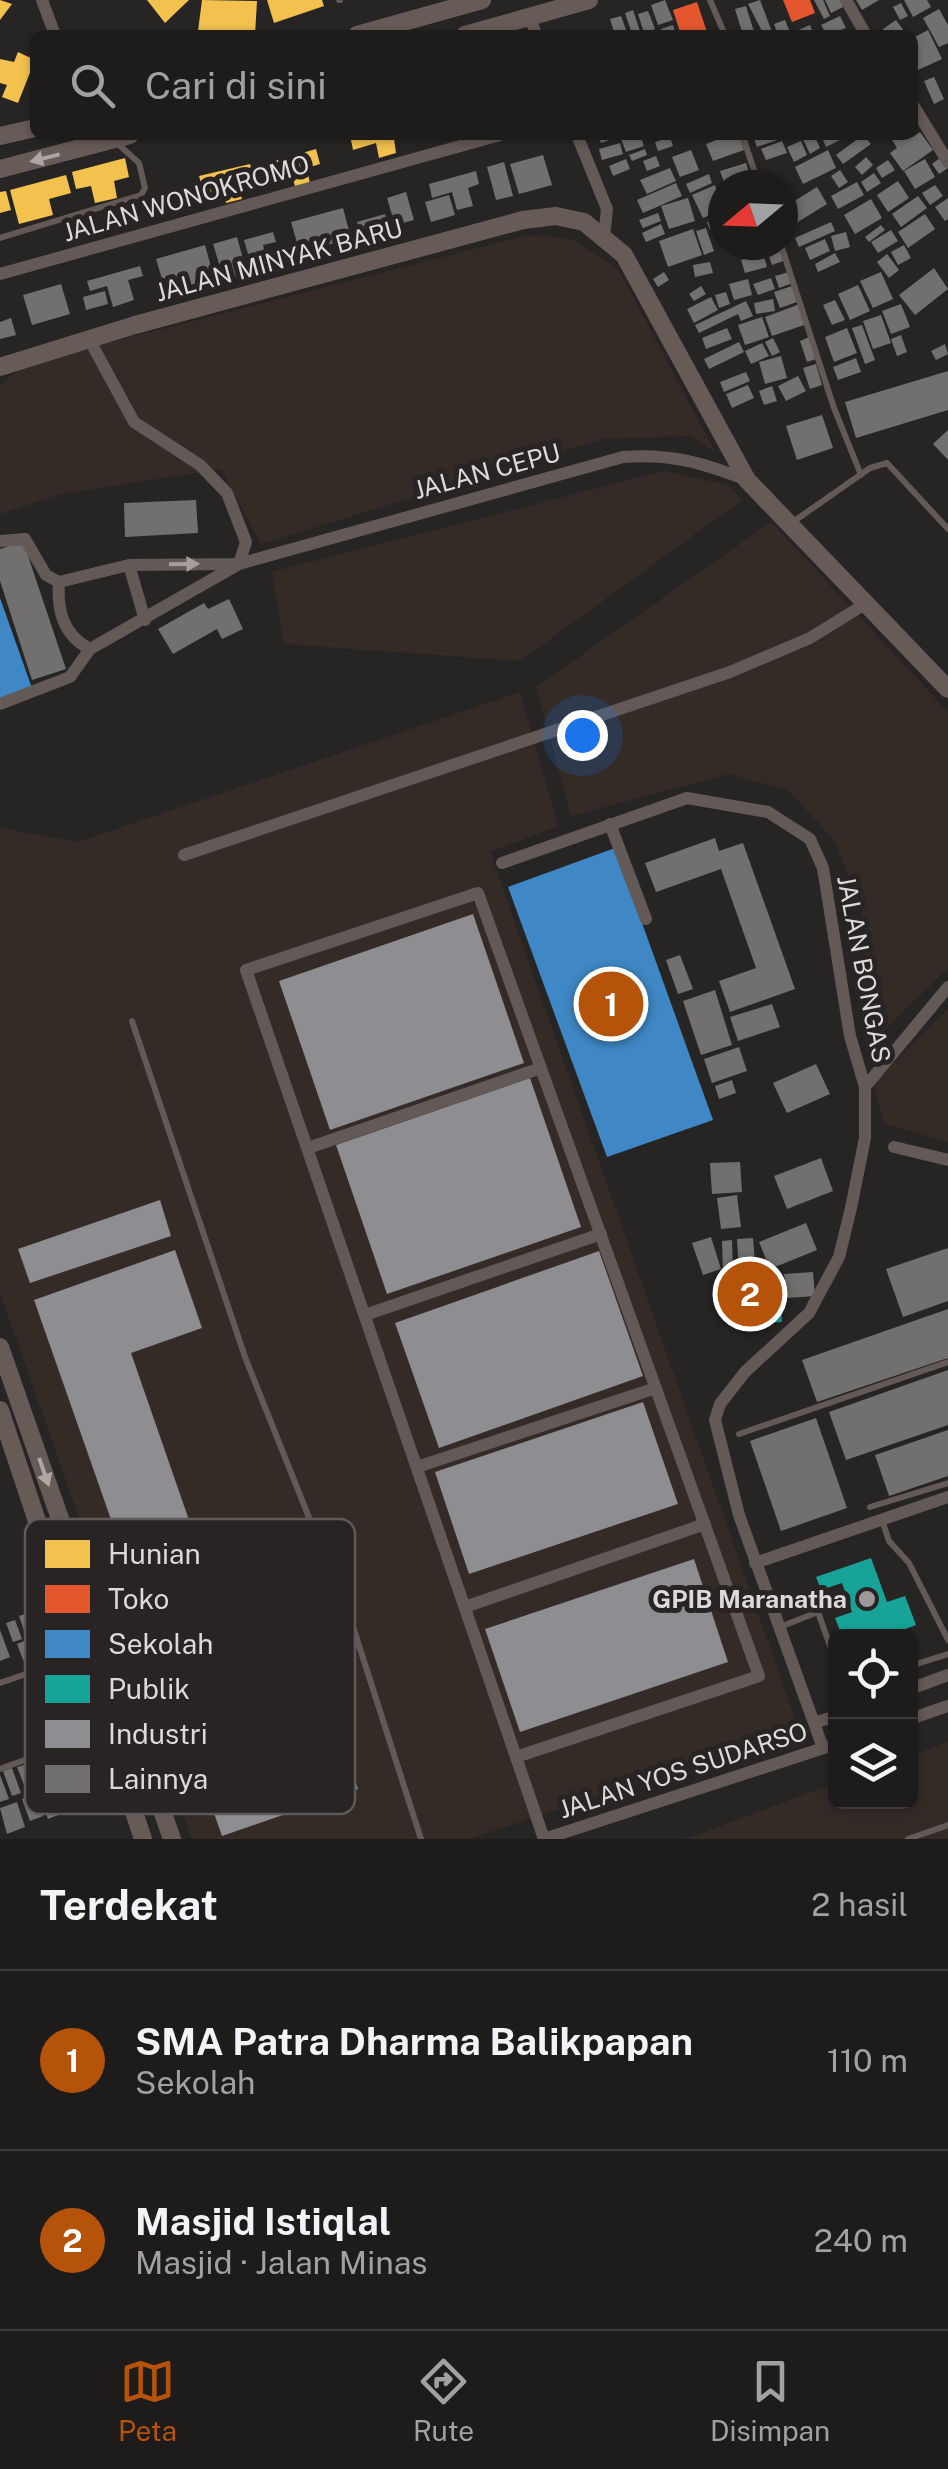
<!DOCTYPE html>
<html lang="id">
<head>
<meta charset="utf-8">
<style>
  body { margin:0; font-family:"Public Sans",sans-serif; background:#252524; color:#f1f3f6 }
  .controls { position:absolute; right:30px; bottom:30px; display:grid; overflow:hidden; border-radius:15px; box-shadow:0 2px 8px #0004 }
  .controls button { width:90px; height:90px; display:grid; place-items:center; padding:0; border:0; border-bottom:2px solid #3b3a3a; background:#1d1c1b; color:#f1f3f6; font:50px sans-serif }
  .compass { position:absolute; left:708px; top:170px; width:90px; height:90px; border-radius:50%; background:#1d1c1b; box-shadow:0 2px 8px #0004; rotate:251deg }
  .you { position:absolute; left:582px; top:735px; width:35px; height:35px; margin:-25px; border:8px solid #fff; border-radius:50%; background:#1a73e8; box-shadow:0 0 0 15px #1a73e833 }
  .badge { display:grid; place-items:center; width:65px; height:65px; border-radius:50%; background:#b45309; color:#fff; font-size:32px; font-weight:700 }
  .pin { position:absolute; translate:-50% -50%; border:5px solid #fff; box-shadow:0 2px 10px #0006 }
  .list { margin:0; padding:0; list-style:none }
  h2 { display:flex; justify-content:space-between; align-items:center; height:130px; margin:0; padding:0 40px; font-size:42px }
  h2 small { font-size:32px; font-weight:400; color:#a0a1a3 }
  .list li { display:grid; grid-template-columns:65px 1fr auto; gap:30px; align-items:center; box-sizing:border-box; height:180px; padding:0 40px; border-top:2px solid #3b3a3a }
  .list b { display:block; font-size:38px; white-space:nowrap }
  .list p { margin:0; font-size:32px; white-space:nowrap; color:#a0a1a3 }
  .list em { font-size:32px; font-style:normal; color:#a0a1a3 }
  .icon { flex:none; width:55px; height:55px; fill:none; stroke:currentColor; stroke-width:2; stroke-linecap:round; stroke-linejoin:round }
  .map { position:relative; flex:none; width:948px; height:1839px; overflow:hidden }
  .search { position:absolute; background:#1d1c1b; box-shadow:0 2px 8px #0004; left:30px; right:30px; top:30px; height:110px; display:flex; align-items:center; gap:25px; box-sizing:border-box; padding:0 35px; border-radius:15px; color:#a0a1a3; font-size:38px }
  .sheet { height:490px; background:#1d1c1b }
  nav { display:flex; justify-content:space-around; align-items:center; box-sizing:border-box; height:140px; border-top:2px solid #3b3a3a; background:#1d1c1b; font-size:28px; color:#a0a1a3 }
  nav a { display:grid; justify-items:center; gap:5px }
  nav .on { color:#b45309 }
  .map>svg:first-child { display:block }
  .built { fill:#342b27 }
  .homes { fill:#f2c14e }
  .shops { fill:#e4572e }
  .schools { fill:#3f88c5 }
  .public { fill:#17a398 }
  .industry { fill:#8d8d92 }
  .building { fill:#72706f }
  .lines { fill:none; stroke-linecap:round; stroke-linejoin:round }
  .lane { stroke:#635956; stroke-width:6 }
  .street { stroke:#635956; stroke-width:12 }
  .secondary { stroke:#675b57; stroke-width:18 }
  .oneway { fill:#ada7a4 }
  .oneway2 { fill:#a69f9e }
  .poi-dot { fill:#9d9a99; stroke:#282423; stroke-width:4 }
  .labels { text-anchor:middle; stroke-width:10; stroke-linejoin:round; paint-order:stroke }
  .street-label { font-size:25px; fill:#dcd9d8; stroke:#282423 }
  .poi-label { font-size:25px; font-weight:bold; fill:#dcd9d8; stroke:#282423; text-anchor:end }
  .key { fill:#282423; stroke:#5e5a59; stroke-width:2.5 }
  .key-label { font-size:28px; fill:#dcd9d8 }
</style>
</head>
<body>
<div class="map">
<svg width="948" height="1839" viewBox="0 0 948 1839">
  <rect width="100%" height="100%" fill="#272524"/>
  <path class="built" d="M 529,235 L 571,239 L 619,270 L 715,452 L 691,436 L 603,439 L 261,544 L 221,469 L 61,494 L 0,514 L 0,385 L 26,364 Z
    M 664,471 L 728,485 L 742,500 L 520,661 L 284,644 L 272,572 Z
    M 771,522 L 948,712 L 948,968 L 866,1048 L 862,910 L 835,841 L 788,790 L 729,774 L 571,816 L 536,687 Z
    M 520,692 L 558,826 L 490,852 L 799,1730 L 469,1839 L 192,1839 L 0,1293 L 0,828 L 78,842 Z
    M 948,1009 L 948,1142 L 884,1124 L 874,1083 Z
    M 948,1742 L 948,1839 L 686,1839 L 835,1783 L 836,1802 L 910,1802 L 911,1756 Z"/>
  <path class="homes" d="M 0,0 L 12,4 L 0,20 Z
    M 147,0 L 189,0 L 165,23 Z
    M 202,0 L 257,1 L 255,35 L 198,31 Z
    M 267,0 L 322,0 L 324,6 L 274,23 Z
    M 18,52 L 35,60 L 18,103 L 2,97 L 7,85 L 0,83 L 0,59 L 14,62 Z
    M 350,135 L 404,135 L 404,136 L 394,139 L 396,153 L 379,158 L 376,143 L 353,150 Z
    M 316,149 L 320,164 L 307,168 L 310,184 L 295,186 L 290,171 L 274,175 L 271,162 Z
    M 125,158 L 129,177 L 114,181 L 117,198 L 95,203 L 91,186 L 76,189 L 72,172 Z
    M 250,164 L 256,183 L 239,188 L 242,199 L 226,203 L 223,189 L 204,194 L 199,176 Z
    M 66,175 L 71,193 L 49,199 L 53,215 L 19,224 L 10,190 Z
    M 6,191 L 11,210 L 0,213 L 0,192 Z"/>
  <path class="shops" d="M 783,0 L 810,0 L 815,13 L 792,22 Z
    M 697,2 L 708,35 L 681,35 L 673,10 Z"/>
  <path class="schools" d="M 0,598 L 32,688 L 0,699 Z
    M 615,848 L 713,1120 L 607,1157 L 508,887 Z"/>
  <path class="public" d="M 779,1281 L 782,1322 L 742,1325 L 740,1303 L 722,1305 L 720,1286 Z
    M 871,1558 L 887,1602 L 905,1596 L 916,1625 L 900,1631 L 902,1636 L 842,1636 L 835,1618 L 852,1612 L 842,1583 L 821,1590 L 816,1577 Z"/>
  <path class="industry" d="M 473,914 L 524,1063 L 330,1130 L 279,981 Z
    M 530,1078 L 581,1227 L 387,1294 L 336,1145 Z
    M 160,1200 L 171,1236 L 30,1283 L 18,1249 Z
    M 175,1250 L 202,1328 L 131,1353 L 264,1736 L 331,1712 L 358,1789 L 222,1836 L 34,1300 Z
    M 599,1251 L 643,1376 L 439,1448 L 395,1323 Z
    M 643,1402 L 678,1504 L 469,1574 L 435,1472 Z
    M 694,1559 L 728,1662 L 520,1732 L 485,1629 Z"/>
  <path class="building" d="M 665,0 L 673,20 L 658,25 L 651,5 Z
    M 760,0 L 772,32 L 764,35 L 748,4 Z
    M 814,0 L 823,0 L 830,16 L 824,19 Z
    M 825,0 L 840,0 L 843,7 L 831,13 Z
    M 856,0 L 879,0 L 862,10 Z
    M 904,0 L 927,0 L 931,7 L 913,17 Z
    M 901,3 L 908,16 L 900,20 L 893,7 Z
    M 746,6 L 755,35 L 743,35 L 735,9 Z
    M 939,9 L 948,25 L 948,43 L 939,47 L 923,18 Z
    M 633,10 L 640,31 L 632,34 L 625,13 Z
    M 648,11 L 655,29 L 644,33 L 638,14 Z
    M 621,16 L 628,35 L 615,35 L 610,19 Z
    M 840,16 L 846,28 L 827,35 L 821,25 Z
    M 785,20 L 790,32 L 778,35 L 774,24 Z
    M 896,20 L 907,35 L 887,35 L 883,29 Z
    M 673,25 L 676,35 L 663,35 L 661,29 Z
    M 810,25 L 814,35 L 798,35 L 796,31 Z
    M 928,30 L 942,59 L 918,70 L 913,38 Z
    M 934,77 L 944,99 L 934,104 L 924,81 Z
    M 920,132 L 933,150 L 903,171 L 890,153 L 897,148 L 889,135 L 913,137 Z
    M 598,135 L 621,135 L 621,136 L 601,143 Z
    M 640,135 L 644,146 L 626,152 L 621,139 Z
    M 729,135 L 739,135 L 744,150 L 713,161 L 706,144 Z
    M 753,135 L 789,135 L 789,136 L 757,147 Z
    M 801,135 L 814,135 L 820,148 L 810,154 Z
    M 821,135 L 843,135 L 844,138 L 826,147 Z
    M 863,135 L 871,144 L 843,164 L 836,155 Z
    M 670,137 L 673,146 L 658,151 L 655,142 Z
    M 782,141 L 787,153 L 766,160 L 761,149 Z
    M 801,141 L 807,155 L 794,162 L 787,147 Z
    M 620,143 L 623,154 L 602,160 L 599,149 Z
    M 645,149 L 647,155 L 632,161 L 629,155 Z
    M 691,150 L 699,170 L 680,177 L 672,157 Z
    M 828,150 L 836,168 L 803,184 L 795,167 Z
    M 543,155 L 552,185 L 519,194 L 510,164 Z
    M 656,156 L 660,166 L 647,171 L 643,161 Z
    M 866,157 L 873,165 L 862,175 L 855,167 Z
    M 940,158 L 948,168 L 939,174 L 932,164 Z
    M 626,159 L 630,169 L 613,176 L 609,166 Z
    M 925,159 L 935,177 L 915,189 L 904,171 Z
    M 888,160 L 895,170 L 882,178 L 876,168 Z
    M 504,162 L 513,196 L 496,200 L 487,167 Z
    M 746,163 L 753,185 L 725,185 L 720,171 Z
    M 670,168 L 676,181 L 647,194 L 640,180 Z
    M 840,170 L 848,182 L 839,188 L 831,176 Z
    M 476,171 L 479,184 L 468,188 L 473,206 L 457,210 L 452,192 L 432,198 L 429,184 Z
    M 874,173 L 881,183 L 867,192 L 861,182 Z
    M 709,174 L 712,183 L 690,193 L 686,184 Z
    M 898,181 L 909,198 L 888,212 L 877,195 Z
    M 857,182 L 864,195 L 838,209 L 831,196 Z
    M 676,183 L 682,196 L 643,213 L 637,200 Z
    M 715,185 L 723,209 L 703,218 L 692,195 Z
    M 935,185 L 943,196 L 930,205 L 922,193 Z
    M 817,187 L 827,204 L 793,225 L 783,208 Z
    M 406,192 L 414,220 L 395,225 L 387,198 Z
    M 449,195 L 455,215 L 431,222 L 425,202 Z
    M 918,196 L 927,208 L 901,227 L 892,214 Z
    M 688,198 L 695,221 L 669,229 L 661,206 Z
    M 948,198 L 948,219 L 945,221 L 935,207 Z
    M 871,199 L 882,218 L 855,234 L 844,215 Z
    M 343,208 L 351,238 L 300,253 L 291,222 Z
    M 658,213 L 661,221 L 643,228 L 639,220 Z
    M 385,214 L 390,233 L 362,241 L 357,222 Z
    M 723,214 L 723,224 L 710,230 L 707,222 Z
    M 925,214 L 935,229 L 908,248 L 898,232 Z
    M 831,222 L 835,231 L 799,247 L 795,238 Z
    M 661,224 L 665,234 L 646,242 L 642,233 Z
    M 881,225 L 885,230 L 869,242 L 865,237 Z
    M 706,228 L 714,251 L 704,255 L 696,231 Z
    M 693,229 L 702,255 L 668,267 L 659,241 Z
    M 891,230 L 898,241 L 878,253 L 871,242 Z
    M 273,232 L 276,242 L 263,245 L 268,263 L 252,268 L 244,240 Z
    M 846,232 L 850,247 L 835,251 L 831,236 Z
    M 237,237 L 247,273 L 224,280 L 213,244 Z
    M 825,239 L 830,251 L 810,260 L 805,248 Z
    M 205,245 L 214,278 L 166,292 L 156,259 Z
    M 904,245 L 911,258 L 898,265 L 891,252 Z
    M 779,247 L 783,261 L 772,265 L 767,251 Z
    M 763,253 L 767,267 L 745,273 L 741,260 Z
    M 835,253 L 840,262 L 818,272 L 815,264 Z
    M 887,254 L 899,270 L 889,278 L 877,262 Z
    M 710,262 L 713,273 L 695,277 L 693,265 Z
    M 140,266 L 143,276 L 128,280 L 134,300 L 113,307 L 107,286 L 90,291 L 87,281 Z
    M 934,268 L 948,289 L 915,315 L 899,295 Z
    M 664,272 L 669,280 L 658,287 L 653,279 Z
    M 789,272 L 793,283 L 779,288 L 775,276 Z
    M 881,272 L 893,299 L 873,308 L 860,281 Z
    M 771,278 L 775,289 L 758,295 L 753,284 Z
    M 748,279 L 752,295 L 734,300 L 729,284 Z
    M 61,284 L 70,314 L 32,325 L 23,295 Z
    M 858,285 L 870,311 L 850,320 L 838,294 Z
    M 701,286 L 706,294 L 694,301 L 689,294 Z
    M 792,286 L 797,302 L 780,308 L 774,292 Z
    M 105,291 L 108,304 L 86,310 L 83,297 Z
    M 726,292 L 730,304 L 719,308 L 715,295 Z
    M 711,297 L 718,310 L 694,323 L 687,309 Z
    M 773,299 L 775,311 L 756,314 L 754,303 Z
    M 835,300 L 845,320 L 832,325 L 823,305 Z
    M 746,301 L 753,316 L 741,321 L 738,314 L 699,333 L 695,325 Z
    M 800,304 L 807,324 L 772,336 L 765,317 Z
    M 901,304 L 910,327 L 891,334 L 882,311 Z
    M 881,315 L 891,343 L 873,349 L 863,321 Z
    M 762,317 L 769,337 L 745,345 L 738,325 Z
    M 11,318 L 16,335 L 0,339 L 0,322 Z
    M 862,325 L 875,360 L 865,364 L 852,328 Z
    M 727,328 L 732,339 L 706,349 L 702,338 Z
    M 847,328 L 857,353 L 834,362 L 825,337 Z
    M 901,335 L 907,352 L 897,356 L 891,339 Z
    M 809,337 L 816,359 L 807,362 L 800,341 Z
    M 773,338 L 780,352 L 772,356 L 765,342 Z
    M 739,342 L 744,352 L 709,369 L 704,359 Z
    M 762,343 L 769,356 L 751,364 L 745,351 Z
    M 945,344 L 948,354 L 936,360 L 931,351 Z
    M 781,356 L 787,378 L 765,384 L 759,362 Z
    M 856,358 L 861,372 L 838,380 L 833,367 Z
    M 816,364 L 822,385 L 810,389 L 803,368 Z
    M 948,371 L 948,410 L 856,438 L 845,402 Z
    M 746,372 L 750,381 L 724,392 L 720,382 Z
    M 798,376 L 806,391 L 786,401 L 778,386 Z
    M 748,385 L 754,398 L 732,408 L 726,394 Z
    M 772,386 L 777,401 L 764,405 L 759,391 Z
    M 822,415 L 833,448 L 797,460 L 786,426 Z
    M 948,430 L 948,460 L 933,444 Z
    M 196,500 L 198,533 L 125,537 L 124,503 Z
    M 23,541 L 66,669 L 32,680 L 0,581 L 0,549 Z
    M 229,599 L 243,629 L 222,639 L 217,629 L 173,654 L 158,629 L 204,603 L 208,609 Z
    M 715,838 L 719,851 L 743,843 L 795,989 L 730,1012 L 719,981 L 756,968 L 721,869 L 656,892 L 645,863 Z
    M 680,955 L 693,989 L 678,994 L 666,960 Z
    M 715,990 L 732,1045 L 701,1055 L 683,1001 Z
    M 772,1004 L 780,1027 L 738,1041 L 730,1017 Z
    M 739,1047 L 747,1071 L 712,1083 L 704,1059 Z
    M 816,1064 L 830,1094 L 787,1113 L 773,1083 Z
    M 732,1080 L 736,1093 L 719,1099 L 715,1086 Z
    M 821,1158 L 833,1191 L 787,1209 L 774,1176 Z
    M 740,1162 L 742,1192 L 712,1194 L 710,1163 Z
    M 737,1195 L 741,1227 L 721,1229 L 717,1198 Z
    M 806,1223 L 817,1250 L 770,1269 L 759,1242 Z
    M 711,1237 L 721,1269 L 703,1275 L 692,1243 Z
    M 753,1238 L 756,1273 L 739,1274 L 737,1239 Z
    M 732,1240 L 733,1274 L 723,1274 L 722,1241 Z
    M 948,1248 L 948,1301 L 903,1317 L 886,1269 Z
    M 813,1272 L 815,1296 L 787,1298 L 784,1274 Z
    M 948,1309 L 948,1358 L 817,1402 L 802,1360 Z
    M 948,1370 L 948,1425 L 846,1460 L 829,1412 Z
    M 816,1418 L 847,1508 L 781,1531 L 750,1441 Z
    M 948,1430 L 948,1476 L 889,1496 L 875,1455 Z
    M 25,1614 L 32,1634 L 26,1636 L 19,1616 Z
    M 15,1620 L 22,1639 L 13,1642 L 6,1623 Z
    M 0,1630 L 10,1657 L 0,1661 Z
    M 32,1638 L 41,1665 L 27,1670 L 17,1644 Z
    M 49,1758 L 57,1781 L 26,1790 L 17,1767 Z
    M 12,1768 L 21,1793 L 12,1796 L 3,1771 Z
    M 0,1775 L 9,1799 L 0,1802 Z
    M 57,1786 L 66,1812 L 48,1819 L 38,1792 Z
    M 35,1794 L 43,1816 L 30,1821 L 22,1799 Z
    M 17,1802 L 25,1827 L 7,1834 L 0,1808 Z"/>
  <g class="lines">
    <path class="lane" d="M 339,0 L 340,0
      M 710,0 L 725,35
      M 743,137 L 759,185
      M 0,238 L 141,195 L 145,188 L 139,163 L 118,144
      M 781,245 L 834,408 L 861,475
      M 790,524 L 870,468 L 887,463 L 948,529
      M 132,1021 L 245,1357 L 355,1633 L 421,1839
      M 739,1434 L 948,1362
      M 870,1507 L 948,1483
      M 882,1520 L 889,1541 L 909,1563 L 948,1640
      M 780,1627 L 818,1612 L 836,1663
      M 910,1666 L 948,1654
      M 0,1683 L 79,1656
      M 0,1769 L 102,1732
      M 908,1839 L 948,1825"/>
    <path class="street" d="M 42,0 L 55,35
      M 846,0 L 866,35
      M 530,16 L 536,35
      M 913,105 L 948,162
      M 577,135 L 607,209 L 604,237
      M 0,274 L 500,135
      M 89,339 L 134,422 L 200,465 L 227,493 L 246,542 L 239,564
      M 0,541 L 25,539 L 46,575 L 59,582 L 129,565 L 236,564
      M 129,565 L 145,620
      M 59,582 C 57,611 63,635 90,649
      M 0,704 L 70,677 L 90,649 L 239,564 L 623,457 C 670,453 703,463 747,480
      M 610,824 L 646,919
      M 184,855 L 730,672 L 810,638 L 865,604
      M 502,863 L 687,798 L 768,812 L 810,839 L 823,868 L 850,1036 L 865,1087 L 865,1138 L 851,1208 L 839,1257 L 809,1313 L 745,1372 L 720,1404 L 715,1420 L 739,1515 L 823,1748
      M 865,1087 L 948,987
      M 894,1147 L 948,1160
      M 308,1148 L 541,1068
      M 365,1315 L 601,1234
      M 417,1467 L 656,1388
      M 755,1563 L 948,1497
      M 465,1607 L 705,1524
      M 910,1689 L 948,1675
      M 910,1719 L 948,1706
      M 814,1723 L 836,1716
      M 516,1757 L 759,1676 L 478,893 L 246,970 L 516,1757 L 544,1839
      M 544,1839 L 836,1744"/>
    <path class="secondary" d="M 357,35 L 482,0
      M 465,35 L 589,0
      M 0,136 L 35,128
      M 0,169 L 130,135
      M 0,367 L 135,325 L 523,220 L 556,216 L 584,222 L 624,255 L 747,480 L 948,689
      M 0,1347 L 172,1839
      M 0,1410 L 143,1839"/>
  </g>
  <defs><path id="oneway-solid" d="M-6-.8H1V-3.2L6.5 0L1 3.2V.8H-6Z" transform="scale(2.5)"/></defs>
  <g class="oneway">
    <use href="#oneway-solid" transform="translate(45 158) rotate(166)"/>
    <use href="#oneway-solid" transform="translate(44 1472) rotate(71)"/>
  </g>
  <use class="oneway2" href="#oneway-solid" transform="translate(184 564) rotate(-1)"/>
  <circle class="poi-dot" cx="867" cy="1599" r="10"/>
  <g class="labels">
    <g class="street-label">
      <text transform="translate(186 198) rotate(-16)" y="9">JALAN WONOKROMO</text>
      <text transform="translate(279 260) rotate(-15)" y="9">JALAN MINYAK BARU</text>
      <text transform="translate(487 471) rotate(-15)" y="9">JALAN CEPU</text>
      <text transform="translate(864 969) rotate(79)" y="9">JALAN BONGAS</text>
      <text transform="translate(683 1770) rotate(-18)" y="9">JALAN YOS SUDARSO</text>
    </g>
    <g class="poi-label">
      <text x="847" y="1608">GPIB Maranatha</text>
    </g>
  </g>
  <rect x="25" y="1519" width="330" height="295" rx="15" class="key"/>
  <rect x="45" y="1540" width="45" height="28" fill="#f2c14e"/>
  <rect x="45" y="1585" width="45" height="28" fill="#e4572e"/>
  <rect x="45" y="1630" width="45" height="28" fill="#3f88c5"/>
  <rect x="45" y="1675" width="45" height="28" fill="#17a398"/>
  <rect x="45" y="1720" width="45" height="28" fill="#8d8d92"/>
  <rect x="45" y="1765" width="45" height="28" fill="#72706f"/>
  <g class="key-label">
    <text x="108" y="1564">Hunian</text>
    <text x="108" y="1609">Toko</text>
    <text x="108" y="1654">Sekolah</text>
    <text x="108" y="1699">Publik</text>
    <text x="108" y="1744">Industri</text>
    <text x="108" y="1789">Lainnya</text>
  </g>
</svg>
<div class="controls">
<button><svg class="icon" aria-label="locate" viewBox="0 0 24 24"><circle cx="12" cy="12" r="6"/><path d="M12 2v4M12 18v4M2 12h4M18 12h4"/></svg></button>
<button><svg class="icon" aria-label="layers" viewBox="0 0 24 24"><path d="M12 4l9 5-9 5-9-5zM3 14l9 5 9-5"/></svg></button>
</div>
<svg class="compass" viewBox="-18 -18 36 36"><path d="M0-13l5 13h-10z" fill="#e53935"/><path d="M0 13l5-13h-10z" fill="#a0a1a3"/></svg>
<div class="you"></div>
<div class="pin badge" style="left:611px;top:1004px">1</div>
<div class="pin badge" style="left:750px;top:1294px">2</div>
<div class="search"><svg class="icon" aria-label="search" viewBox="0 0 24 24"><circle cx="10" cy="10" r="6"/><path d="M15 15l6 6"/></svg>Cari di sini</div>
</div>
<section class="sheet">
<h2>Terdekat<small>2 hasil</small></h2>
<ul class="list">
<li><span class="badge">1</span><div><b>SMA Patra Dharma Balikpapan</b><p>Sekolah</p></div><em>110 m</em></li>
<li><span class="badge">2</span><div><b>Masjid Istiqlal</b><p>Masjid · Jalan Minas</p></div><em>240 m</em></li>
</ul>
</section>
<nav>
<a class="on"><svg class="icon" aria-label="map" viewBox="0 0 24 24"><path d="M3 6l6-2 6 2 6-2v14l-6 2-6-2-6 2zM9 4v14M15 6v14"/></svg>Peta</a>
<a><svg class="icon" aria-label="directions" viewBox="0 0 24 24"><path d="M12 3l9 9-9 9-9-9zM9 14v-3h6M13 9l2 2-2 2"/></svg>Rute</a>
<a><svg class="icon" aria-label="saved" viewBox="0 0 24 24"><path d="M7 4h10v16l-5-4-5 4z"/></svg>Disimpan</a>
</nav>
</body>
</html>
